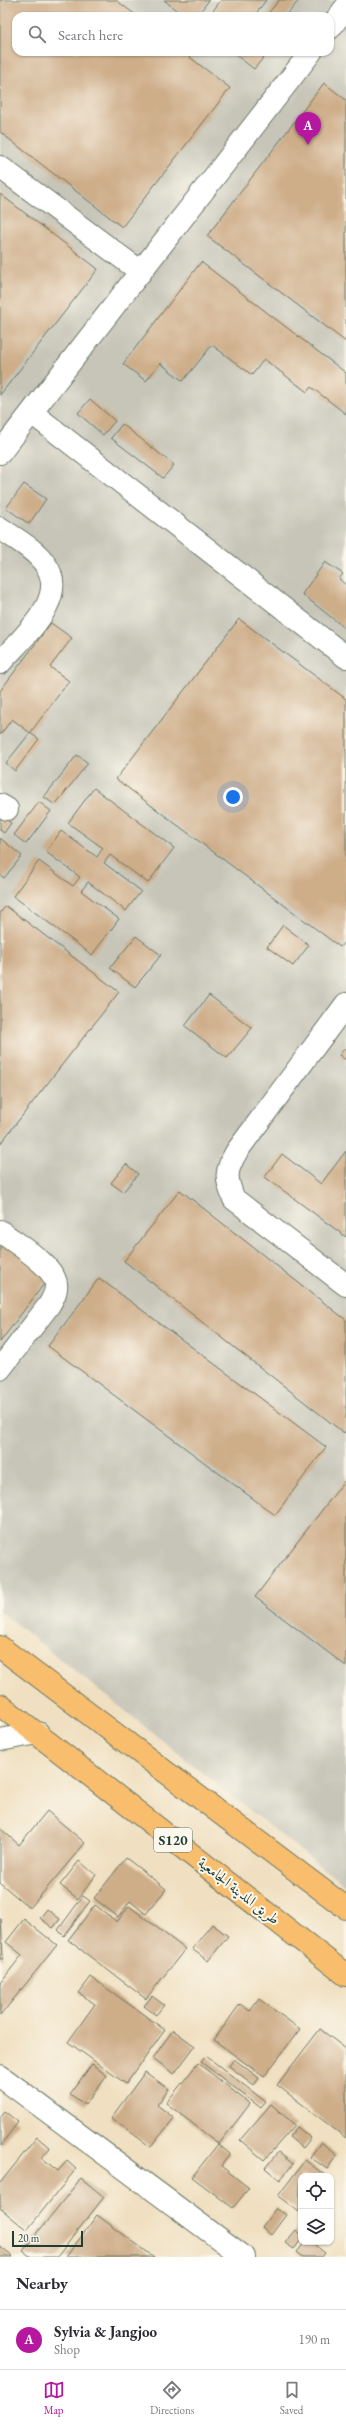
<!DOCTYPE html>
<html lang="en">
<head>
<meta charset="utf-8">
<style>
  body { margin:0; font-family:"EB Garamond",Amiri,serif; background:#f2f2f3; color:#2b2b33 }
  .controls { position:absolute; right:12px; bottom:12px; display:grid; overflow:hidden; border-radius:8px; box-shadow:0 1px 3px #0004 }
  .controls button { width:36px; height:36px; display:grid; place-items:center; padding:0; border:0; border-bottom:1px solid #e1e1e2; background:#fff; color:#2b2b33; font:20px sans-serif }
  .scale { position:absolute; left:12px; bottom:10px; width:71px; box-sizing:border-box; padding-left:4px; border:2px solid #1f3d34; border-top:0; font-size:11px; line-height:14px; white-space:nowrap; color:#1f3d34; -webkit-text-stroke:3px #fbf7ec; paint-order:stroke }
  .you { position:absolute; left:233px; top:797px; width:14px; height:14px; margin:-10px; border:3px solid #fff; border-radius:50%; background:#1a73e8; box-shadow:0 0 0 6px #1a73e833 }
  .badge { display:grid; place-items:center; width:26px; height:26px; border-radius:50%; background:#b5179e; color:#fff; font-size:13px; font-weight:700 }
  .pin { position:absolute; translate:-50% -33px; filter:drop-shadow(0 1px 2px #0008) }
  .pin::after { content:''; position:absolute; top:21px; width:14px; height:12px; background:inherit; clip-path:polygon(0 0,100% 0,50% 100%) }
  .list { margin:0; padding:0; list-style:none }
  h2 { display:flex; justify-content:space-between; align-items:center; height:52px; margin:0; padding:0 16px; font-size:17px }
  h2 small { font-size:13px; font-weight:400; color:#7c7c81 }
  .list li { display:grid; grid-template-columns:26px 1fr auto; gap:12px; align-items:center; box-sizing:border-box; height:60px; padding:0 16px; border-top:1px solid #e1e1e2 }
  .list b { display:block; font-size:15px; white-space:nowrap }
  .list p { margin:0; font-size:13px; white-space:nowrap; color:#7c7c81 }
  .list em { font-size:13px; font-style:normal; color:#7c7c81 }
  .icon { flex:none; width:22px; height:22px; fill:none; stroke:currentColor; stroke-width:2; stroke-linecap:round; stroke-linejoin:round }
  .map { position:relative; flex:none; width:346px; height:2257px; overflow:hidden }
  .search { position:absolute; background:#fff; box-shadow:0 1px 3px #0004; left:12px; right:12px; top:12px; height:44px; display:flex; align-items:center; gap:10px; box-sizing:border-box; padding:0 14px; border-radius:12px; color:#7c7c81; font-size:15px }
  .sheet { height:112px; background:#fff }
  nav { display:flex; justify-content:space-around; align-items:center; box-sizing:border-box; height:56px; border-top:1px solid #e1e1e2; background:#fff; font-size:11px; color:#7c7c81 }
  nav a { display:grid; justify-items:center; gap:2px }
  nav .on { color:#b5179e }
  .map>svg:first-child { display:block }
  .industrial { fill:#c6c5b8; fill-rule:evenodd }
  .building { fill:#cead89 }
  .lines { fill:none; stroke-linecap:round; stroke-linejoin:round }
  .minor-casing { stroke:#687665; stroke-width:24 }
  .major-casing { stroke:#687665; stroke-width:24 }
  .minor { stroke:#fff; stroke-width:22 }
  .major { stroke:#f9be6d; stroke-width:22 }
  .labels { text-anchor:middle; stroke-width:4; stroke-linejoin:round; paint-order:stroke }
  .shield { fill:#fbf7ec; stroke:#61756b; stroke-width:1 }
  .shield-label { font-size:14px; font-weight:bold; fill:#1f3d34 }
  .street-label { font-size:15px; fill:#1f3d34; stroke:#fbf7ec }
</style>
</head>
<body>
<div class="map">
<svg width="346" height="2257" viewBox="0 0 346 2257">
  <rect width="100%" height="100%" fill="#fbf7ec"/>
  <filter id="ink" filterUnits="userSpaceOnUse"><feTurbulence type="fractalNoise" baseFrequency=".025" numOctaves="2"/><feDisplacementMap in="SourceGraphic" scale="8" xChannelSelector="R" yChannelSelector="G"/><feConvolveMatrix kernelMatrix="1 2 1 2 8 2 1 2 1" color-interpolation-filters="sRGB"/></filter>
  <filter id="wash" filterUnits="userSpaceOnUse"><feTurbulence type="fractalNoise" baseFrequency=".012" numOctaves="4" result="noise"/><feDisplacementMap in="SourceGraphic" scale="16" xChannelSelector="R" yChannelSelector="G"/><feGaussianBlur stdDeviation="0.9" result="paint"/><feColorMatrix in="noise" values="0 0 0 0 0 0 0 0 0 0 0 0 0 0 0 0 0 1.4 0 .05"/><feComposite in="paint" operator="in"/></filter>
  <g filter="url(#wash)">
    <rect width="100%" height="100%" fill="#f0e0c1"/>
    <path class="industrial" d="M 0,0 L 346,0 L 346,1887 L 0,1611 ZM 16,16 L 330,16 L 330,52 L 16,52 Z"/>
    <g id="blocks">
      <path class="building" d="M 0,0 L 116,0 L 137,16 L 16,16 L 16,52 L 183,52 L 230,88 L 122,227 L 0,132 Z
        M 164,0 L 209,0 L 197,16 L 183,16 Z
        M 221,0 L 266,0 L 254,16 L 209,16 Z
        M 279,0 L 299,0 L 286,16 L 266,16 Z
        M 238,52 L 268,52 L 254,69 L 236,55 Z
        M 324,83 L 346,100 L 346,342 L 207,236 Z
        M 0,194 L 98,269 L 0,395 Z
        M 201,262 L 346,373 L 346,414 L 311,387 L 307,392 L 264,359 L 252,375 L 212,345 L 183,381 L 160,363 L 146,381 L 123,364 Z
        M 90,399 L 115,421 L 103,435 L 78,413 Z
        M 122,424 L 174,465 L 163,478 L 111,438 Z
        M 24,484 L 46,499 L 29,524 L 6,508 Z
        M 325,562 L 343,574 L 339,579 L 346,585 L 346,629 L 302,594 Z
        M 239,619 L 346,699 L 346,940 L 340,947 L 116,779 Z
        M 51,623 L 72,638 L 50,667 L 69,681 L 30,733 L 39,739 L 15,771 L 6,763 L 30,733 L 12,719 L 0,735 L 0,691 Z
        M 77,755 L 88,763 L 55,805 L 44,797 Z
        M 94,788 L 174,848 L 148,883 L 110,855 L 104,863 L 141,891 L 126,911 L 88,882 L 81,891 L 119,919 L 92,955 L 13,896 L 39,861 L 73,886 L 80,877 L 46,852 L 61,831 L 97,857 L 103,848 L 68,823 Z
        M 39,802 L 51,811 L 26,844 L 14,835 Z
        M 0,814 L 11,823 L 4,833 L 0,830 Z
        M 0,838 L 22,856 L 4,878 L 0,875 Z
        M 6,906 L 119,992 L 0,1144 L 0,913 Z
        M 283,925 L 309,945 L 293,966 L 267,947 Z
        M 136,936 L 161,955 L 135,987 L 110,968 Z
        M 209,995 L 252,1028 L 227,1058 L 185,1026 Z
        M 346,1047 L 346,1060 L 339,1055 Z
        M 346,1151 L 346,1237 L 265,1177 L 282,1154 L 321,1184 Z
        M 126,1164 L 138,1174 L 123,1192 L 111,1183 Z
        M 180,1190 L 346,1320 L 346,1430 L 344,1433 L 124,1261 Z
        M 0,1238 L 50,1276 L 0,1342 Z
        M 99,1278 L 326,1447 L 275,1515 L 48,1346 Z
        M 346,1479 L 346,1666 L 255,1597 Z
        M 47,1811 L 85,1843 L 30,1908 L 0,1883 L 0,1828 L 19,1845 Z
        M 126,1858 L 166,1889 L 146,1914 L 130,1901 L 118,1917 L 94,1898 Z
        M 79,1861 L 96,1875 L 78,1899 L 60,1885 Z
        M 83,1896 L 90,1901 L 64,1936 L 58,1930 Z
        M 95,1905 L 117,1922 L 129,1906 L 185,1949 L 146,1999 L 68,1940 Z
        M 47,1909 L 60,1919 L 53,1928 L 40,1918 Z
        M 0,1919 L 1,1919 L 3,1959 L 0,1959 Z
        M 24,1919 L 57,1945 L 0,2016 L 0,1983 L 22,1955 L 6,1942 Z
        M 212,1924 L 228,1936 L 208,1961 L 192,1949 Z
        M 91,1977 L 165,2030 L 126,2084 L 68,2042 L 95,2004 L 79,1993 Z
        M 152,1996 L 164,2005 L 156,2015 L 144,2006 Z
        M 259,1999 L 300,2029 L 264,2077 L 214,2040 L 240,2004 L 250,2011 Z
        M 320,2029 L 346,2049 L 346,2138 L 277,2085 Z
        M 173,2030 L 195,2046 L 174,2074 L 153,2058 Z
        M 206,2056 L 266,2102 L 261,2108 L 201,2062 Z
        M 234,2059 L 259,2078 L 254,2085 L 229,2066 Z
        M 198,2063 L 250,2104 L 219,2144 L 166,2103 Z
        M 92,2064 L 107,2076 L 85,2105 L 70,2094 Z
        M 145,2072 L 169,2089 L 157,2105 L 174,2118 L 151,2147 L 111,2118 Z
        M 271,2104 L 295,2125 L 264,2160 L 240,2140 Z
        M 4,2111 L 18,2122 L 0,2146 L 0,2116 Z
        M 297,2127 L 311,2138 L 303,2148 L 289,2137 Z
        M 37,2137 L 50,2148 L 41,2158 L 58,2171 L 67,2161 L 76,2169 L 27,2230 L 0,2208 L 0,2183 Z
        M 321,2142 L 337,2155 L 327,2169 L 310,2157 Z
        M 218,2144 L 230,2154 L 221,2166 L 249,2188 L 233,2208 L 192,2177 Z
        M 278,2152 L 293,2164 L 280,2180 L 265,2168 Z
        M 305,2160 L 326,2176 L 301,2176 L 299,2212 L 278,2196 Z
        M 81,2178 L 104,2197 L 57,2257 L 31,2257 L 23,2251 Z
        M 276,2208 L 286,2215 L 271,2235 L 262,2227 Z
        M 97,2215 L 154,2257 L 66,2257 Z
        M 296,2230 L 301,2234 L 301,2240 L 294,2249 L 285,2243 Z
        M 305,2242 L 311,2242 L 325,2253 L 322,2257 L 303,2257 L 297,2252 Z
        M 0,2247 L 13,2257 L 0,2257 Z"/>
    </g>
  </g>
  <g filter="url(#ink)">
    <use href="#blocks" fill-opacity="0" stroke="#687665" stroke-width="1"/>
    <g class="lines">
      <g class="minor-casing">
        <path id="minor" d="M 330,28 L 346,7
          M 0,167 L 141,272
          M 32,413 L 346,657
          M 0,453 L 311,52
          M 0,528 C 14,538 35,549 45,564 C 71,598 21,638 0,663
          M 0,805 L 7,809
          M 346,1004 L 237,1151 C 225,1171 225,1178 234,1199 L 346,1285
          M 0,1231 C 15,1243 54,1265 56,1284 C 57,1292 53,1298 49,1305 L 0,1369
          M 0,1740 L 38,1733
          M 0,2076 L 244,2257"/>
      </g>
      <g class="major-casing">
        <path id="major" d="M 0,1647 L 346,1908
          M 0,1705 L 346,1975"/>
      </g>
      <use href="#minor" class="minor"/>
      <use href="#major" class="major"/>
    </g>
  </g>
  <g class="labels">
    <rect class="shield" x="154" y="1828" width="38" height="24" rx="3"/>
    <g class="shield-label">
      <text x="173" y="1845">S120</text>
    </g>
    <g class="street-label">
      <text transform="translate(239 1891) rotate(38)" y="5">طريق المدينة الجامعية</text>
    </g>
  </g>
</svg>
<div class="controls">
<button><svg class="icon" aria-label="locate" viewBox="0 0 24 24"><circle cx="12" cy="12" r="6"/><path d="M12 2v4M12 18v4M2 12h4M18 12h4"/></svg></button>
<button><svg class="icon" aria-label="layers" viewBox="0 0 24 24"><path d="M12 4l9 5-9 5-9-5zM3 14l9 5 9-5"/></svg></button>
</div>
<div class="scale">20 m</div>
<div class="you"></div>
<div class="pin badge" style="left:308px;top:145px">A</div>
<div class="search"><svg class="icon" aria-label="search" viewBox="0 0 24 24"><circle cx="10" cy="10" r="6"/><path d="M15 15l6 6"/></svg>Search here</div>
</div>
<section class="sheet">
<h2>Nearby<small></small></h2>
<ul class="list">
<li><span class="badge">A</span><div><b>Sylvia &amp; Jangjoo</b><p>Shop</p></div><em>190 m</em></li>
</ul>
</section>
<nav>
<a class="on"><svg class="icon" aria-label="map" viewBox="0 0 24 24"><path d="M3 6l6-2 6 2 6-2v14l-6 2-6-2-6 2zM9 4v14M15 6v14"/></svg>Map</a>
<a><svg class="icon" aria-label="directions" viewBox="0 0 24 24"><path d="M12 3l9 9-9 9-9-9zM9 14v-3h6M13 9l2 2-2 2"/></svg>Directions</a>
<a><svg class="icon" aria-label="saved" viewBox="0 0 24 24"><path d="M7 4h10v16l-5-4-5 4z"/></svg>Saved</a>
</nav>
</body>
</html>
